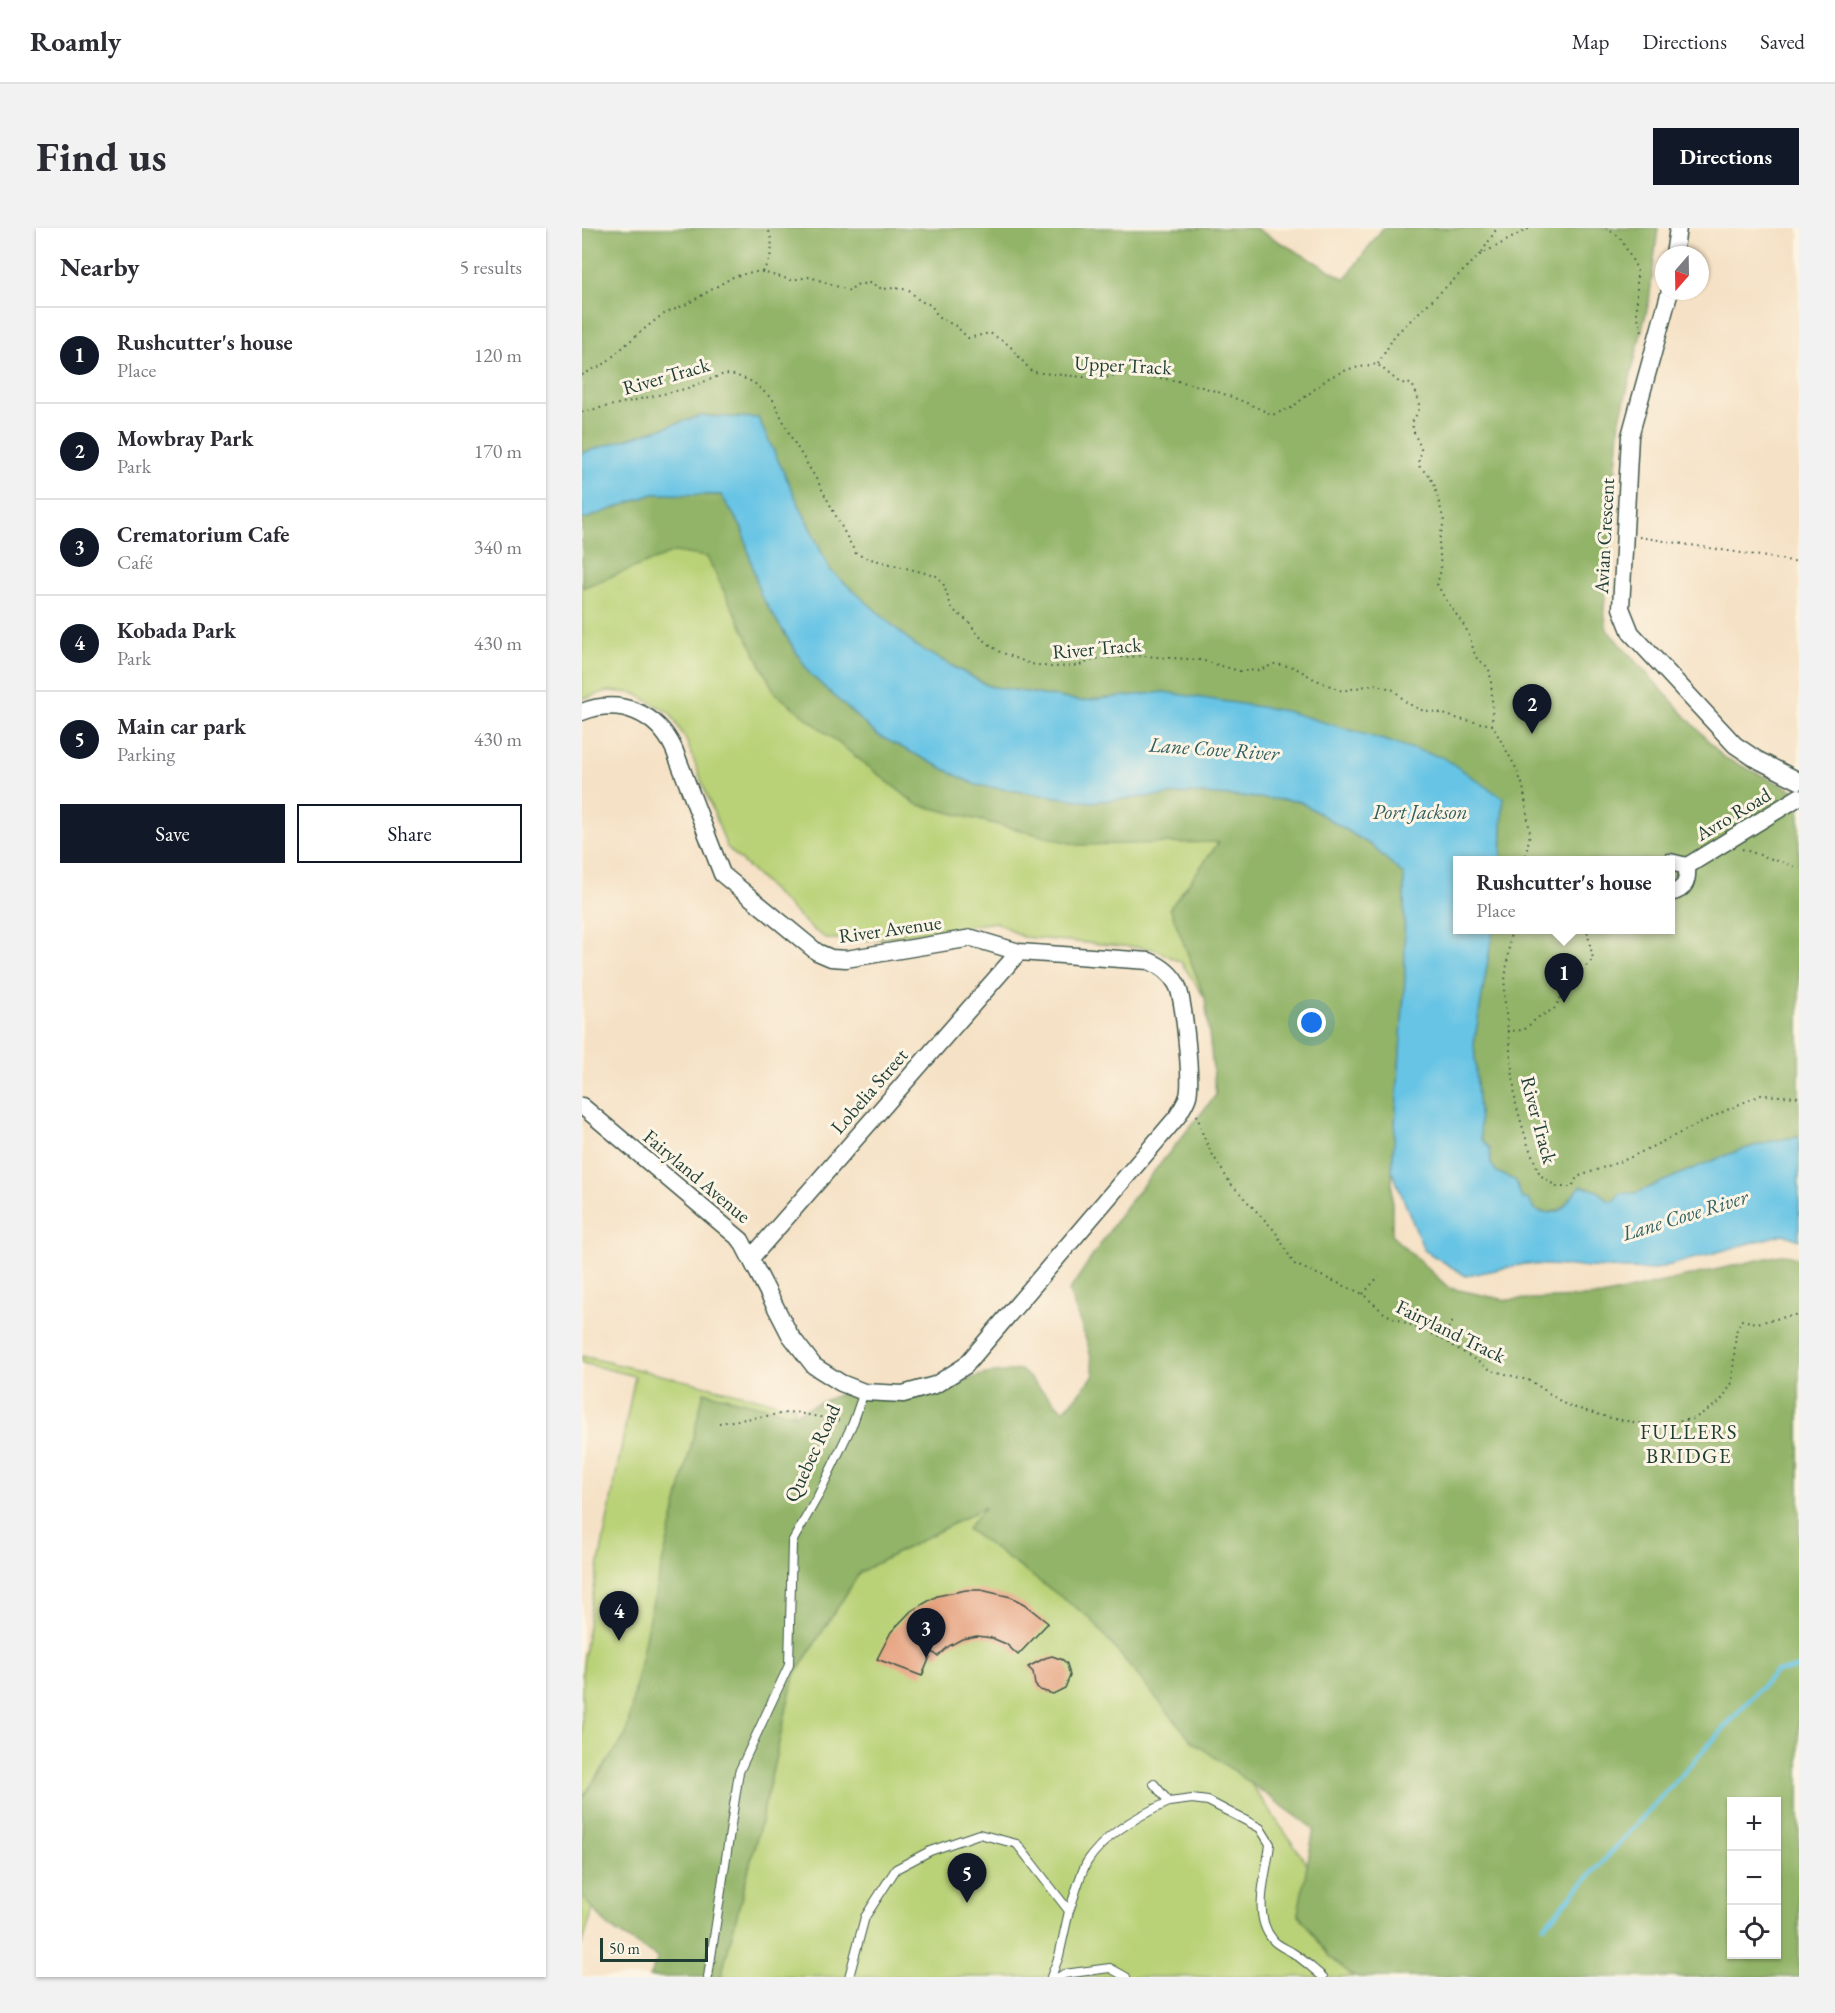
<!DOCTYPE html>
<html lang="en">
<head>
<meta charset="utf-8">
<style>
  body { margin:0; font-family:"EB Garamond",serif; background:#f2f2f3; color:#2b2b33 }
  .controls { position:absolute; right:18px; bottom:18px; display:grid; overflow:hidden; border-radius:0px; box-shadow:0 2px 4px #0004 }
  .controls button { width:54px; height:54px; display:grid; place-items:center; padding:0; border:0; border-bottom:2px solid #e1e1e2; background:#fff; color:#2b2b33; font:30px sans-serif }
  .compass { position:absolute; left:1073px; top:18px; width:54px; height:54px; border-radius:50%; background:#fff; box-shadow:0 2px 4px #0004; rotate:200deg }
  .scale { position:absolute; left:18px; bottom:15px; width:108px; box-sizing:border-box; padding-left:6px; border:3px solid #1f3d34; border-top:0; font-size:16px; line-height:21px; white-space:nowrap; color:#1f3d34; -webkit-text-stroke:4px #fcf5e5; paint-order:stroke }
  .you { position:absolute; left:730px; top:795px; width:21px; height:21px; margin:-15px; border:4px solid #fff; border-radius:50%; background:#1a73e8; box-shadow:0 0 0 9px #1a73e833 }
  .badge { display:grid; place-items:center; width:39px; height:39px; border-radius:50%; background:#111827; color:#fff; font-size:20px; font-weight:700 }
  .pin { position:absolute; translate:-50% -50px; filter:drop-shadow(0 2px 3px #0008) }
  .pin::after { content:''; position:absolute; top:32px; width:21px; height:18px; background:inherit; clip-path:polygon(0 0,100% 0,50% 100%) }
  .popup { position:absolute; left:871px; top:628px; width:222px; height:78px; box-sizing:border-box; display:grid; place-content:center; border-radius:0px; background:#fff; filter:drop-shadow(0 2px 4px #0005); font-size:20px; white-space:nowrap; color:#7c7c81 }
  .popup b { font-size:22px; color:#2b2b33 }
  .popup::after { content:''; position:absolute; left:50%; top:100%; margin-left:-12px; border:12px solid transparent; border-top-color:#fff }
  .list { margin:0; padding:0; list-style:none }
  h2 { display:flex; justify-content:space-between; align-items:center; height:78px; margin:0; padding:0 24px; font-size:26px }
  h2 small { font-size:20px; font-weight:400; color:#7c7c81 }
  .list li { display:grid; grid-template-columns:39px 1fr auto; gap:18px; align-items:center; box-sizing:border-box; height:96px; padding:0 24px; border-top:2px solid #e1e1e2 }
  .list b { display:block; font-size:22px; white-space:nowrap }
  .list p { margin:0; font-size:20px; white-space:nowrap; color:#7c7c81 }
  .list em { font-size:20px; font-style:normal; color:#7c7c81 }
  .actions { display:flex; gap:12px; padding:18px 24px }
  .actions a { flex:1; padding:14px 0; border:2px solid #111827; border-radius:0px; text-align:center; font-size:21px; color:#111827 }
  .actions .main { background:#111827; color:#fff }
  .icon { flex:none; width:33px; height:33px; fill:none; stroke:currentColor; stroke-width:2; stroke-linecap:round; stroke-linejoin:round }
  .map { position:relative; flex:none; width:1217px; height:1749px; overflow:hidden; border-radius:0px }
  header { display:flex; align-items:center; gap:36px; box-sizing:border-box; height:84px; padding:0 30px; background:#fff; border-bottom:2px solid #e1e1e2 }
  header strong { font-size:28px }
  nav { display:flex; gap:33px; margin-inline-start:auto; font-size:21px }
  .intro { display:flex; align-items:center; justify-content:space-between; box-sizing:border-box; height:144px; padding:0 36px }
  h1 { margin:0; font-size:42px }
  .button { padding:15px 27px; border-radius:0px; background:#111827; color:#fff; font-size:21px; font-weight:700 }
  main { display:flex; gap:36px; padding:0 36px }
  aside { flex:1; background:#fff; border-radius:0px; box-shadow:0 2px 4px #0004 }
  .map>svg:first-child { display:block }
  .green { fill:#b9d277; stroke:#6c8856; stroke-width:1.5 }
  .forest { fill:#92b468; stroke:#58784e; stroke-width:1.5; fill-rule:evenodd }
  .water { fill:#67c4e5; stroke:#43808c; stroke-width:1.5 }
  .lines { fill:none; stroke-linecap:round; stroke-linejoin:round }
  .stream { stroke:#67c4e5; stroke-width:4.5 }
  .building { fill:#e59f7b }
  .service-casing { stroke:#3f564a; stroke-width:10 }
  .minor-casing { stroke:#3f564a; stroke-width:19 }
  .path { stroke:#3f564a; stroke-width:2; stroke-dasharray:1.5 4.5; stroke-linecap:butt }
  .service { stroke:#fff; stroke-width:8 }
  .minor { stroke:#fff; stroke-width:16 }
  .labels { text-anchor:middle; stroke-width:6; stroke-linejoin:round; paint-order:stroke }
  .street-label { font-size:20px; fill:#1f3d34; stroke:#fcf5e5 }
  .water-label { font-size:21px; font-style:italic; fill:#315f60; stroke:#fcf5e5 }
  .neighbourhood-label { font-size:21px; letter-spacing:1.5px; fill:#1f3d34; stroke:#fcf5e5 }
</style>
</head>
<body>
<header>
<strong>Roamly</strong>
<nav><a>Map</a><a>Directions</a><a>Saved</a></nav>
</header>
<div class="intro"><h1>Find us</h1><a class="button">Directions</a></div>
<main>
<aside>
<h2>Nearby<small>5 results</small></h2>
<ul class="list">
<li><span class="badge">1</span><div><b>Rushcutter's house</b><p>Place</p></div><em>120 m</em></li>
<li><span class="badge">2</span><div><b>Mowbray Park</b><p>Park</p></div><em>170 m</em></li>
<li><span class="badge">3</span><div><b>Crematorium Cafe</b><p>Café</p></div><em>340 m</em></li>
<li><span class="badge">4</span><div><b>Kobada Park</b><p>Park</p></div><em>430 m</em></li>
<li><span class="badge">5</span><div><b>Main car park</b><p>Parking</p></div><em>430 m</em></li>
</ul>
<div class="actions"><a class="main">Save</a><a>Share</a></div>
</aside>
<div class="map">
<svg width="1217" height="1749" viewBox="0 0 1217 1749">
  <rect width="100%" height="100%" fill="#fcf5e5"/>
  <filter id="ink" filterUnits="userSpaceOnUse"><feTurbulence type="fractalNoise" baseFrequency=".0167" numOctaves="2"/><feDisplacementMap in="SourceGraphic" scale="12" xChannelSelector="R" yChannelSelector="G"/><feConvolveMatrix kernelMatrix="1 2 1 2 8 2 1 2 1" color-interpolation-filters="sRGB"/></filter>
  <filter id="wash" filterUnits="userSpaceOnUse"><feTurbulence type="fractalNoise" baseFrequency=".008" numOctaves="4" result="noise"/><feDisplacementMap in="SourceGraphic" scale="24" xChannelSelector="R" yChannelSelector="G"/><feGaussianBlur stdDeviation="1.35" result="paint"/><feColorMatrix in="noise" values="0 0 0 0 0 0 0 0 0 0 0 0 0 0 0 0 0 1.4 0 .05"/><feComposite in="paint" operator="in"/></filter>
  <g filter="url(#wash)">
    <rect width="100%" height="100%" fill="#f5e1c5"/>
    <path class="green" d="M 0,292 L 160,300 L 178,366 L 228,446 L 295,507 L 394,557 L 509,574 L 608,565 L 815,853 L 810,943 L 623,770 L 599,734 L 572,721 L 441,709 L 414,694 L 285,712 L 245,711 L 230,701 L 145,619 L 104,512 L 88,485 L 52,465 L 26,463 L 0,471 Z
      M 0,1128 L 213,1179 L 211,1186 L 122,1165 L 25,1635 L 0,1718 L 0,1445 L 8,1382 L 53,1148 L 0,1135 Z
      M 405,1278 L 653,1533 L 750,1672 L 845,1749 L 139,1749 L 179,1593 L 212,1448 L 278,1344 Z"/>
    <path class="forest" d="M 0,0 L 673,0 L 763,51 L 801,0 L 1076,0 L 1067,73 L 1038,191 L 1022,381 L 1025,402 L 1141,529 L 1217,565 L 1217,909 C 1165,913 1103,945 1054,965 L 1038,965 L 1033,972 L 1027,973 L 1016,963 C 994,974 959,1001 940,971 C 937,966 935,958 934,953 L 915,944 L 909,936 L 908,920 L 899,912 L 892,816 L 911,702 L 1088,702 L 1088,632 L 919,632 L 921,570 L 582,464 L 499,473 L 407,458 L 334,418 L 248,342 L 176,190 L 119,188 L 0,225 Z
      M 71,266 L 139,267 L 160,300 L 178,366 L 228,446 L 295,507 L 394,557 L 509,574 L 608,565 L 717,573 L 789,617 L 822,647 L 823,750 L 810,943 L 810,1008 L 867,1060 L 924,1072 L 1020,1068 L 1202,1026 L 1217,1031 L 1217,1749 L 772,1749 L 747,1728 L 716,1685 L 732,1601 L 609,1512 L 508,1390 L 385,1301 L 403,1279 L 278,1344 L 212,1448 L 179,1593 L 139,1749 L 67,1749 L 76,1730 L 27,1699 L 0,1669 L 0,1570 L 44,1507 L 67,1390 L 122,1164 L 211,1186 L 263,1164 L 330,1167 L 404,1146 L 439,1142 L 482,1183 L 512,1147 L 507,1120 L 487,1063 L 544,978 L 634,867 L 623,770 L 588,680 L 637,614 L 496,617 L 334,576 L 193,465 L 125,329 L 92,324 L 0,360 L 0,292 ZM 1150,1574 L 1194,1574 L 1194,1726 L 1150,1726 Z"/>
    <path class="water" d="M 119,188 L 176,190 L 248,342 L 334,418 L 406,458 L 499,473 L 582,464 L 704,483 L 862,530 L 921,570 L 919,632 L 876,632 L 876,702 L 911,702 L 892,816 L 899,911 L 908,920 L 909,936 L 915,944 L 934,953 L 940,971 L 946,971 C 954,987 960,986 977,984 L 999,958 L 1016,963 L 1027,973 L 1033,972 L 1038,965 L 1054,965 C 1103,945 1165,913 1217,909 L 1217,1012 L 1201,1006 L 1070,1042 L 942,1036 L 884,1048 L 842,1022 L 810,943 L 823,750 L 822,647 L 789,617 L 717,573 L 608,565 L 509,574 L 394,557 L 295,507 L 228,446 L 178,366 L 160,300 L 139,267 L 71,266 L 0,292 L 0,225 Z"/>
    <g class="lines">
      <path class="stream" d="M 962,1698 L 1193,1444 L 1217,1440"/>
    </g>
    <g id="blocks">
      <path class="building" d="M 384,1362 L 399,1362 L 429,1369 L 442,1376 L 466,1395 L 436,1427 L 424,1416 L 410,1410 L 395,1408 L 380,1411 L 367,1418 L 356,1428 L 350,1424 L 340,1448 L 295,1431 L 309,1404 L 329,1383 L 355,1368 Z
        M 470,1428 L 481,1432 L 485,1436 L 488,1448 L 483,1460 L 471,1466 L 458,1462 L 453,1457 L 451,1444 L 446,1439 L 463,1430 Z"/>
    </g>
  </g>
  <g filter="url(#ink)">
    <use href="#blocks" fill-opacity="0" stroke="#3f564a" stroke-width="1.5"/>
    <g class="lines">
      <g class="service-casing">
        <path id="service" d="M 587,1574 L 610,1571 L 626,1573 L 678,1600 L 688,1616 C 685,1645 669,1687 691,1712 C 696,1718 705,1721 711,1725 C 722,1732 731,1741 741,1749
          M 487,1683 C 493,1668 497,1648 505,1634 C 523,1606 557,1587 587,1574 L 572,1556
          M 126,1749 L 157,1544 L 207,1437 L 210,1314 L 236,1268 L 271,1195 L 282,1164
          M 267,1749 L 283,1689 L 314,1641 L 348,1623 L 397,1606 L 435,1616 L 487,1683 L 477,1728 L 469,1749
          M 477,1749 L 482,1746 L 528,1740 L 544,1749"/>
      </g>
      <g class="minor-casing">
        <path id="minor" d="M 1092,27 L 1096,0
          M 1088,63 L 1048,208 L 1039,380 L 1049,405 L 1153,517 L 1174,531 L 1217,553
          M 0,484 C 38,469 75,485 92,521 L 140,646 L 235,724 L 249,730 L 264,731 L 390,710 L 437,724 L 567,733 C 579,738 589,745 595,757 C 602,771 610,853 606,868 C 604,875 599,882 595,889 L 383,1138 L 353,1157 L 321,1166 L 282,1164 L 259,1155 L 232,1138 L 208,1107 L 159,1012 L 0,878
          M 1088,634 L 1105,638
          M 1105,638 L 1217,569
          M 1088,665 C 1104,662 1106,652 1105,638
          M 169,1030 L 437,724"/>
      </g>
      <path class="path" d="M 1024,0 L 1038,9 L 1055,41 L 1055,86 L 1060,103
        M 900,24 L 915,0
        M 180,44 C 191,28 192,18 186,0
        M 796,136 L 813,107 L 898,27 L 948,0
        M 0,147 L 22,136 L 56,106 L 80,87 L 105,76 L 151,49 L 170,44 L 180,44 L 209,52 L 228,49 L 268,63 L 273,57 L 288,55 L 300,61 L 314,60 L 327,62 L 338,73 L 349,77 L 357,90 L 374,98 L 386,110 L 408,105 L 427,117 L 450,144 L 521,151 C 533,145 545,147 558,148 C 604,151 649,166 690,187 L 709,180 L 748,149 L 767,141 L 795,136 L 818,155 L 830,156 C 834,165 839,174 836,184 C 834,188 832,190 831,193 C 829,205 837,212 839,221 C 840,227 835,230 838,240 L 846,246 L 852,256 L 862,293 L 857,313 L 859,342 L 855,356 C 863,372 873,384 883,399 C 889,409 890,420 894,429 C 897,434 905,436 907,442 C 910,449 911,491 910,497
        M 0,184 L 103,161 L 142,146 L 153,147 L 171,154 L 191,172 L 209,209 L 236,254 L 274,326 L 285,330 L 355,348 L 361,355 L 370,381 L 387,394 L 397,408 L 416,423 L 449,436 L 469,439 L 495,438 L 517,430 L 562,428 L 619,432 L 657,443 L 678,442 L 692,436 L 712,439 L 732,451 L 760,463 L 793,456 L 812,462 L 825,475 L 839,482 L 855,484 L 877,491 L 910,497 L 933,538 L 941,558 L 948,605 L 943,632
        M 1057,309 L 1217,334
        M 1160,621 L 1217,640
        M 1037,632 L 1043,630 L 1069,629 L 1072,632
        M 929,702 L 922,761 L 923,776 L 934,877 L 946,917 L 958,947 L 975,959 L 990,959 L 995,949 L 1045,931 L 1151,879 L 1179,867 L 1217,869
        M 925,803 L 942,802 L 955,790 L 972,781 L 987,755 L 1011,731 L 1005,702
        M 615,887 L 621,907 L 629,924 L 648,955 L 693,1003 L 712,1036 L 781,1066 L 803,1086 L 859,1110 L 909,1142 L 949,1153 L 984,1177 L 1032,1191 L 1076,1198 L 1113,1190 L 1138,1174 L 1150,1155 L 1154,1104 L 1159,1092 L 1175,1095 L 1217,1086
        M 781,1066 L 797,1048
        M 859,1110 L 872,1092
        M 137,1195 L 211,1184 L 259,1193"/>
      <use href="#service" class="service"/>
      <use href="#minor" class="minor"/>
    </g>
  </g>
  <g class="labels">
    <g class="street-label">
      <text transform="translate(541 137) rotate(3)" y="7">Upper Track</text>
      <text transform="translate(84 148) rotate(-16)" y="7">River Track</text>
      <text transform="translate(1022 308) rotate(-87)" y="7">Avian Crescent</text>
      <text transform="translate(515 420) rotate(-5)" y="7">River Track</text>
      <text transform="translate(1151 586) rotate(-31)" y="7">Avro Road</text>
      <text transform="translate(308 701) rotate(-8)" y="7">River Avenue</text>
      <text transform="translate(287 863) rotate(-49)" y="7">Lobelia Street</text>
      <text transform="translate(957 892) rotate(75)" y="7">River Track</text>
      <text transform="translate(115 948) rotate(40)" y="7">Fairyland Avenue</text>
      <text transform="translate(869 1103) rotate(26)" y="7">Fairyland Track</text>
      <text transform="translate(230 1225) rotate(-65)" y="7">Quebec Road</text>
    </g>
    <g class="water-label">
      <text transform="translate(632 521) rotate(4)" y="7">Lane Cove River</text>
      <text x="838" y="591">Port Jackson</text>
      <text transform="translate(1103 987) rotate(-17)" y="7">Lane Cove River</text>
    </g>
    <g class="neighbourhood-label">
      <text x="1107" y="1211">FULLERS<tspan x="1107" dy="24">BRIDGE</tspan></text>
    </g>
  </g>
</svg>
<div class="controls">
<button>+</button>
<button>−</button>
<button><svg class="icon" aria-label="locate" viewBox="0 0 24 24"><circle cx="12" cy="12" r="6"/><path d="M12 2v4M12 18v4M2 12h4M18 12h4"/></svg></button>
</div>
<svg class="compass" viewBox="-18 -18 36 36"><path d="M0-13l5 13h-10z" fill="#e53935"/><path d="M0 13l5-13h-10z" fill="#7c7c81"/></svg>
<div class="scale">50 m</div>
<div class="you"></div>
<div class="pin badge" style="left:982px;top:775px">1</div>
<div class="popup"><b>Rushcutter's house</b>Place</div>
<div class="pin badge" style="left:950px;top:506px">2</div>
<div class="pin badge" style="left:344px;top:1430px">3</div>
<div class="pin badge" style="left:37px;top:1413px">4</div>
<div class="pin badge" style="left:385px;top:1675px">5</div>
</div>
</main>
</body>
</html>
